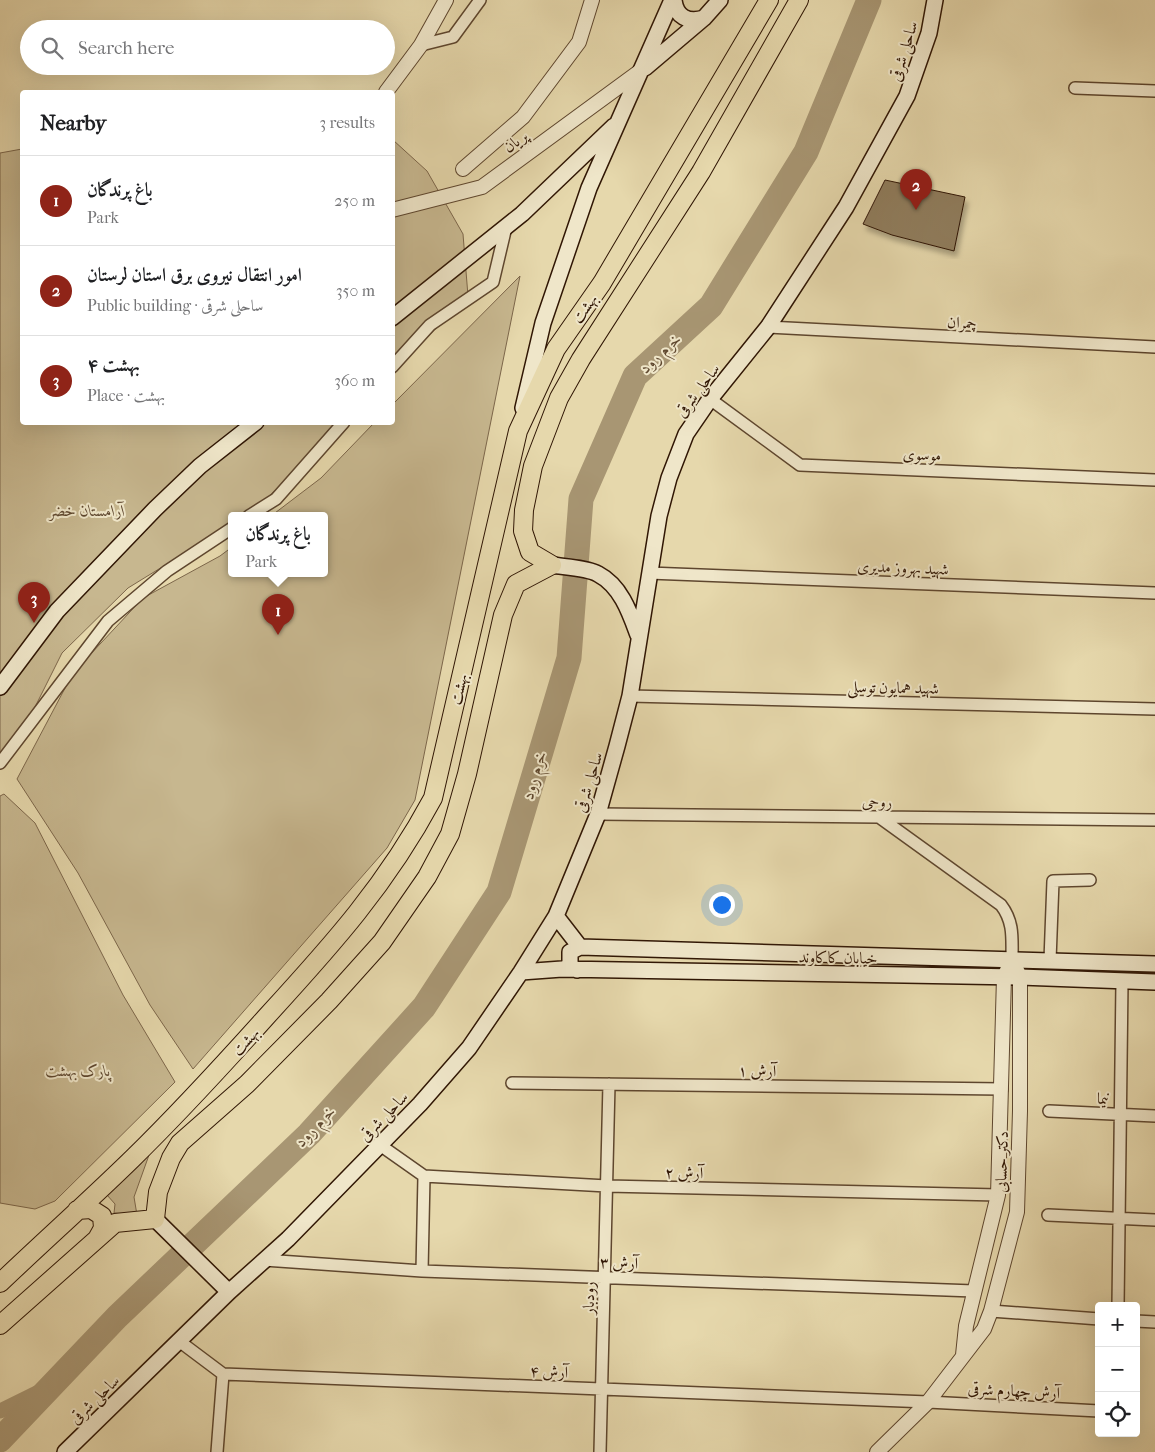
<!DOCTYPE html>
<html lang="en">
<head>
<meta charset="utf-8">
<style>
  body { margin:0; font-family:"IM FELL French Canon",Amiri,serif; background:#f2f2f2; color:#202124 }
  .controls { position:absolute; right:15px; bottom:15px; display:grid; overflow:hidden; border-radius:5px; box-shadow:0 5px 20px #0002 }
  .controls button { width:45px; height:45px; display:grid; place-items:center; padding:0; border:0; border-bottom:1px solid #e0e0e0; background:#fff; color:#202124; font:25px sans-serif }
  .you { position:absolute; left:721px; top:904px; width:18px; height:18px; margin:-12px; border:4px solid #fff; border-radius:50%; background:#1a73e8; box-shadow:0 0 0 8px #1a73e833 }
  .badge { display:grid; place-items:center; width:32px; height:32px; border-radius:50%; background:#8f2418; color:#fff; font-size:16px; font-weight:700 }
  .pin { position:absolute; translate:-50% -41px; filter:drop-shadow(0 1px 2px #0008) }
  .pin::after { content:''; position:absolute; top:26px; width:18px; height:15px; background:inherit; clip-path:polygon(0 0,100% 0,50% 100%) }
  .popup { position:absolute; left:228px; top:512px; width:100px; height:65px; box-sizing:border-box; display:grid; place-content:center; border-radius:5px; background:#fff; filter:drop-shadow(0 1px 4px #0005); font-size:16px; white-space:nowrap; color:#757577 }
  .popup b { font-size:19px; color:#202124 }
  .popup::after { content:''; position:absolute; left:50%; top:100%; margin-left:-10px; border:10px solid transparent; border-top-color:#fff }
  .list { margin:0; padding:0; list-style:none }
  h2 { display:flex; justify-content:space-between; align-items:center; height:65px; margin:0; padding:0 20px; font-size:21px }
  h2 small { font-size:16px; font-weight:400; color:#757577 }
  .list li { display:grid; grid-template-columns:32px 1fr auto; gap:15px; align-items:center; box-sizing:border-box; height:90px; padding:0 20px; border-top:1px solid #e0e0e0 }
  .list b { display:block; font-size:19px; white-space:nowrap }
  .list p { margin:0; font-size:16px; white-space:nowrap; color:#757577 }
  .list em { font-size:16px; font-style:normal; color:#757577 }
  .icon { flex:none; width:28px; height:28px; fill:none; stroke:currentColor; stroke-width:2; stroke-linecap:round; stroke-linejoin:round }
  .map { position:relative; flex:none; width:1155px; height:1452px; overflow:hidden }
  .search { position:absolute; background:#fff; box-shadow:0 5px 20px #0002; left:20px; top:20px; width:375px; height:55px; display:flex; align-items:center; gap:12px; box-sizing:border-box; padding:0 18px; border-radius:28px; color:#757577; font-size:19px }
  .panel { position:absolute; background:#fff; box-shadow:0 5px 20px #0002; left:20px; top:90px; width:375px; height:335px; border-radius:5px }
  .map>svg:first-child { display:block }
  .green { fill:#c7b78f; stroke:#7c664a }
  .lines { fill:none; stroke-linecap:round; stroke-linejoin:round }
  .canal { stroke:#a89673; stroke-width:15 }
  .river { stroke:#a89673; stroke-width:25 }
  .building { fill:#8f7b5b; stroke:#301604; filter:url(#shadow) }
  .minor-casing { stroke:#5e462e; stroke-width:14 }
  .tertiary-casing { stroke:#5e462e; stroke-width:16 }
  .secondary-casing { stroke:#301604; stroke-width:18 }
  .primary-casing { stroke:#301604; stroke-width:20 }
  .minor { stroke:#efe6c9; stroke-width:11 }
  .tertiary { stroke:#efe6c9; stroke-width:14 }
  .secondary { stroke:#efe6c9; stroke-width:15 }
  .primary { stroke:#e6d8ac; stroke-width:18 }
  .labels { text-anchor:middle; stroke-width:4; stroke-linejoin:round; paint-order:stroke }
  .street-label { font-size:16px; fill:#301604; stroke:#efe6c9 }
  .park-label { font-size:16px; font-style:italic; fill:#5d462e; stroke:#efe6c9 }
  .water-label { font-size:18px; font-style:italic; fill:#604930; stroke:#efe6c9 }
</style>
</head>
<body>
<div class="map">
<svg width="1155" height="1452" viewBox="0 0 1155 1452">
  <defs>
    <filter id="shadow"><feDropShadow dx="3" dy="5.5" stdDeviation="2.5" flood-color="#0004"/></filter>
  </defs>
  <rect width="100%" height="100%" fill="#e6d8ac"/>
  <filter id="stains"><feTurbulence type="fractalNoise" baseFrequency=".004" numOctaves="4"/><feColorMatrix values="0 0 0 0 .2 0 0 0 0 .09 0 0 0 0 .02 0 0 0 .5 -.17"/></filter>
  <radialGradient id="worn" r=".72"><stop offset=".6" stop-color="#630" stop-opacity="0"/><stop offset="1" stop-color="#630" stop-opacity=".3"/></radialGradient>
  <path class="green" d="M 393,140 L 427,171 L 463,234 L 468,296 L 393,372 Z
    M 22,149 L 22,422 L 343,423 L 256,509 L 245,516 L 232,516 L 232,524 L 128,588 L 62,653 L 6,765 L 0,768 L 0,153 Z
    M 520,276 L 415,800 L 387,848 L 193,1069 L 150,1005 L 78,873 L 17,779 L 73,673 L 143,598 L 220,556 L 232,547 L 232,574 L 324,574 L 324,516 L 271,516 L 321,478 L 374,423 L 392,422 L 393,404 Z
    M 4,794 L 35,823 L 123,995 L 175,1082 L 55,1201 L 35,1209 L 0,1203 L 0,796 Z
    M 149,1155 L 134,1197 L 137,1215 L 114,1213 L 115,1204 L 107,1195 Z"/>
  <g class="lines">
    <path class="canal" d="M 0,1411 L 51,1386"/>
    <path class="river" d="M 0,1440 L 117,1317 L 309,1134 L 424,1007 L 499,892 L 569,658 L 581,499 L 635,376 L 711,306 L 806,152 L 869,0"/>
  </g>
  <path class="building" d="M 885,180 L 965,197 L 954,251 L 892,235 L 863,224 Z"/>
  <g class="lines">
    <g class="minor-casing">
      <path id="minor" d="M 421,45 L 453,37 L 480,0
        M 1075,88 L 1155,91
        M 768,327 L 1155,347
        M 392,367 L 430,325 L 493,282 L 506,227
        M 710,399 L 800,465 L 1155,480
        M 249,516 L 276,499 L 344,422
        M 649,573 L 1155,593
        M 630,696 L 1155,709
        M 0,763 L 108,621 L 167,571 L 232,528
        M 598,814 L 1155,820
        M 879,817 L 1001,905 C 1014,922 1012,938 1012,959
        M 1050,960 L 1053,881 L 1090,880
        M 512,1083 L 1002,1089
        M 1049,1111 L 1155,1116
        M 380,1145 L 424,1176 L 607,1186 L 998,1195
        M 1048,1215 L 1155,1220
        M 264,1260 L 422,1271 L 974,1291
        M 422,1271 L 424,1176
        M 1118,1306 L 1122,982
        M 991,1311 L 1099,1319
        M 1136,1321 L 1155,1322
        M 179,1341 L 223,1374 L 928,1402 L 1099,1411
        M 217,1452 L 223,1374
        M 600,1452 L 609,1084"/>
    </g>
    <g class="tertiary-casing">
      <path id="tertiary" d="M 386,92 L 421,45 L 446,0
        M 463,169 L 523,117 L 579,42 L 592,0
        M 392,210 L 482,187 L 643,69
        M 963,1355 L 966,1326 L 998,1195 L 1004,977 L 1008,968
        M 877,1452 L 928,1402 L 984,1329 L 991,1311 L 1017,1212 L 1020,1111 L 1020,977 L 1012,959"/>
    </g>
    <g class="secondary-casing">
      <path id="secondary" d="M 674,0 C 676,17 688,23 704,18
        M 645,68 L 704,18 L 720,0
        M 392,318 L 522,214 L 614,126
        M 523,408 L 543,323 L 589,188 L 672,0
        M 552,565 C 564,567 588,568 598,574 C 621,586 630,613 638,635
        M 0,687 L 57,611 L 155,509 L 200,466 L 256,422
        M 556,916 L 580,947 L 1155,964
        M 577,970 L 570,966 L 570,952 L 580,947
        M 521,972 L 562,969 L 1020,977 L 1155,982
        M 155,1219 L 229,1292
        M 65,1452 L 229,1292 L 288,1239 L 420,1104 L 469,1048 L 521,972 L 556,916 L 598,814 L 617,746 L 630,696 L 659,516 L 669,478 L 686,434 L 710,399 L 768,327 L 846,207 L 907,96 L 929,33 L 935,0"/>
    </g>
    <g class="primary-casing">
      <path id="primary" d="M 552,565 L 530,552 L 523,531 L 524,510 L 533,466 L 559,398 L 581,359 L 701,172 L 799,0
        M 77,1210 L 91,1209 L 102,1216 L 103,1228 L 98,1237
        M 0,1283 C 44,1241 89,1201 132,1159 C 179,1113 223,1065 267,1016 C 332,945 387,884 433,798 L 518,431 L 556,349 L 602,283 L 769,0
        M 0,1325 L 115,1223 L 155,1219 L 158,1192 L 171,1158 L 180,1143 L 247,1084 L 329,1001 L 382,942 L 427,877 L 450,834 L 467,774 L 503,615 L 516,584 L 552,565"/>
    </g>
    <use href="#minor" class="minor"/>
    <use href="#tertiary" class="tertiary"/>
    <use href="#secondary" class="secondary"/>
    <use href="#primary" class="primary"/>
  </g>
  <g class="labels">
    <g class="street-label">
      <text transform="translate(903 51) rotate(-73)" y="6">ساحلی شرقی</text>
      <text transform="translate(515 141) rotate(-36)" y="6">پریان</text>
      <text transform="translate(584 308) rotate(-55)" y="6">بهشت</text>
      <text transform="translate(962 322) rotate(3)" y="6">چمران</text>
      <text transform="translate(697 390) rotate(-53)" y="6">ساحلی شرقی</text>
      <text transform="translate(922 454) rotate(2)" y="6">موسوی</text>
      <text transform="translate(903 567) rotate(2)" y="6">شهید بهروز مدیری</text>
      <text transform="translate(893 687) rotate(1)" y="6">شهید همایون توسلی</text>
      <text transform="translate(458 689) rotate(-77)" y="6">بهشت</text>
      <text transform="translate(588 782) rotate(-73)" y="6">ساحلی شرقی</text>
      <text transform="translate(877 801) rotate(1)" y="6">روحی</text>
      <text transform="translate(838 957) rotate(1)" y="6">خیابان کاکاوند</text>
      <text transform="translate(245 1041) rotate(-48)" y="6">بهشت</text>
      <text transform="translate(757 1070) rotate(1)" y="6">آرش ۱</text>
      <text transform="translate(1103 1098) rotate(3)" y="6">نیما</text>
      <text transform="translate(383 1116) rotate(-46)" y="6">ساحلی شرقی</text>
      <text transform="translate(1001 1162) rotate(-88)" y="6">دکتر حسابی</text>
      <text transform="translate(684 1172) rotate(1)" y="6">آرش ۲</text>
      <text transform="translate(619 1262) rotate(2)" y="6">آرش ۳</text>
      <text transform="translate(588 1298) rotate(-89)" y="6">رودبار</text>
      <text transform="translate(549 1371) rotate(2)" y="6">آرش ۴</text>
      <text transform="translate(1014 1390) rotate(3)" y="6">آرش چهارم شرقی</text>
      <text transform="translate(94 1399) rotate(-44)" y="6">ساحلی شرقی</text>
    </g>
    <g class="park-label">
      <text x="87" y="516">آرامستان خضر</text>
      <text x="78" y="1076">پارک بهشت</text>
    </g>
    <g class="water-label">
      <text transform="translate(660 353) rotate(-43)" y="6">خرم رود</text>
      <text transform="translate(534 775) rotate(-73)" y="6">خرم رود</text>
      <text transform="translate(315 1126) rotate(-46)" y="6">خرم رود</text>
    </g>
  </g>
  <rect width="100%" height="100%" filter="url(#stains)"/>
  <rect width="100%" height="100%" fill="url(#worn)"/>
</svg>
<div class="controls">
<button>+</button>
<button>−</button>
<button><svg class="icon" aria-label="locate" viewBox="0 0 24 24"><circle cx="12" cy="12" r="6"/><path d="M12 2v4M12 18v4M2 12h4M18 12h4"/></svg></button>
</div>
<div class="you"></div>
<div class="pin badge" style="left:278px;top:635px">1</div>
<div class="popup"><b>باغ پرندگان</b>Park</div>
<div class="pin badge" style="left:916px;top:210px">2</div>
<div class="pin badge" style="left:34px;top:623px">3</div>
<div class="search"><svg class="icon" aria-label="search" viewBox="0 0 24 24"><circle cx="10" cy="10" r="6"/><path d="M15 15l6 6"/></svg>Search here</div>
<section class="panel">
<h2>Nearby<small>3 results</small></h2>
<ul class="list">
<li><span class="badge">1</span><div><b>باغ پرندگان</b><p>Park</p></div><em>250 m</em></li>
<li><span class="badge">2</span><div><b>امور انتقال نیروی برق استان لرستان</b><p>Public building · ساحلی شرقی</p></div><em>350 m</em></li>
<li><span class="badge">3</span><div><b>بهشت ۴</b><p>Place · بهشت</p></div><em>360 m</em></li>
</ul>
</section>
</div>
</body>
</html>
